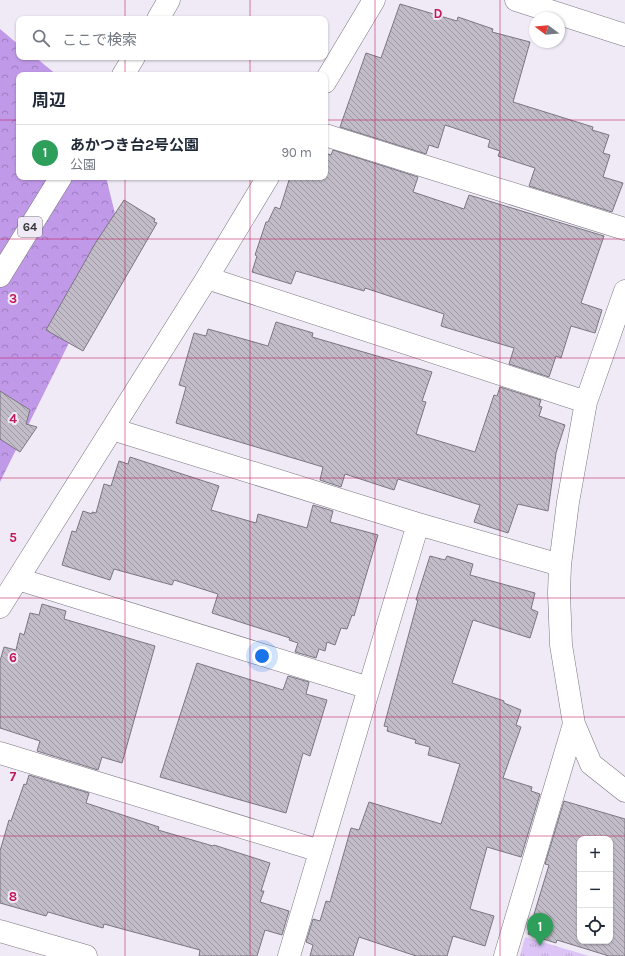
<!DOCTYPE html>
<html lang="ja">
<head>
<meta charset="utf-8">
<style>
  body { margin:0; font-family:Karla,"Noto Sans JP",sans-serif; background:#f6f6f7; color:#1f2937 }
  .controls { position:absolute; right:12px; bottom:12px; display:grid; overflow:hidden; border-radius:8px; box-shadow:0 1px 3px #0004 }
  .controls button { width:36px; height:36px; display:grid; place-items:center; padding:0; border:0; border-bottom:1px solid #e0e1e3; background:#fff; color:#1f2937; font:20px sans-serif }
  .compass { position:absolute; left:529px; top:12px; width:36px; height:36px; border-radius:50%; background:#fff; box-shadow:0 1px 3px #0004; rotate:286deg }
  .you { position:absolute; left:262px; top:656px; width:14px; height:14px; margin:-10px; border:3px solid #fff; border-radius:50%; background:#1a73e8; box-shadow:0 0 0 6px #1a73e833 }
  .badge { display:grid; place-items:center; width:26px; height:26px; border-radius:50%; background:#2563eb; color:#fff; font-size:13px; font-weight:700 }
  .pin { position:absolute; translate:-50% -33px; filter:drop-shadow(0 1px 2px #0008) }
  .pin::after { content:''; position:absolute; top:21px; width:14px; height:12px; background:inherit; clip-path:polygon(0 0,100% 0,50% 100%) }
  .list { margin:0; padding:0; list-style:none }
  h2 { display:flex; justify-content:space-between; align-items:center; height:52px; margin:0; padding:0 16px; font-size:17px }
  h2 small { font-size:13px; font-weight:400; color:#747a83 }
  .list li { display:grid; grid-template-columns:26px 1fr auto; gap:12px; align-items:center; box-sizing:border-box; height:56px; padding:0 16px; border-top:1px solid #e0e1e3 }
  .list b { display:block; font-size:15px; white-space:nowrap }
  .list p { margin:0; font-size:13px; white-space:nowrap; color:#747a83 }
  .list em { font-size:13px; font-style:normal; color:#747a83 }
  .icon { flex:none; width:22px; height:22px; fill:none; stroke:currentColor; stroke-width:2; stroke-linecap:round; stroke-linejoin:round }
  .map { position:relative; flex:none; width:625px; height:956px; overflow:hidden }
  .search { position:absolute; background:#fff; box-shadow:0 1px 3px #0004; left:16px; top:16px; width:312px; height:44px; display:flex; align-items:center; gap:10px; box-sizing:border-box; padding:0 14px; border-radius:8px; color:#747a83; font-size:15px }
  .panel { position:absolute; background:#fff; box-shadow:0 1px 3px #0004; left:16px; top:72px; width:312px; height:108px; border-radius:8px }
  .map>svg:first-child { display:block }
  .forest { fill:url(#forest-crowns) }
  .park { fill:url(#park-tufts) }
  .building { fill:url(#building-back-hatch); stroke:#7b7681; fill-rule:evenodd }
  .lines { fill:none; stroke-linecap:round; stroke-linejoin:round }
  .minor-casing { stroke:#79747f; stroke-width:23 }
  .major-casing { stroke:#79747f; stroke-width:23 }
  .minor { stroke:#fff; stroke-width:22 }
  .major { stroke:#fff; stroke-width:22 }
  .grid { fill:none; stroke:#c2185b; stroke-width:1; stroke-opacity:0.55 }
  .labels { text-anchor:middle; stroke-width:4; stroke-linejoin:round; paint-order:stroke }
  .shield { fill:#f0eaf6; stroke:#6f6c73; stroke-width:1 }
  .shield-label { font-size:12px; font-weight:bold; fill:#38363b }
  .grid-label { font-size:13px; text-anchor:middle; font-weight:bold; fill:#c2185b; stroke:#f0eaf6; stroke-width:4; stroke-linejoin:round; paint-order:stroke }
</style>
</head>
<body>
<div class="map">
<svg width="625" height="956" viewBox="0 0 625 956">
  <defs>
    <pattern id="forest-crowns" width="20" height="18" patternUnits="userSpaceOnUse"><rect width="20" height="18" fill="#c199e9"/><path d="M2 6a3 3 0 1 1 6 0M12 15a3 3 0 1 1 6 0" fill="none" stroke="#9e7ebe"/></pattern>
    <pattern id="park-tufts" width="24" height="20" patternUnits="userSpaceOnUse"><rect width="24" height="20" fill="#dcc4f6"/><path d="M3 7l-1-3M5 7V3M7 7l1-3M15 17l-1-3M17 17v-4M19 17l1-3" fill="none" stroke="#bea9d4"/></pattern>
    <pattern id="building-back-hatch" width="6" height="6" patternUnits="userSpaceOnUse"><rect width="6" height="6" fill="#c1bcc7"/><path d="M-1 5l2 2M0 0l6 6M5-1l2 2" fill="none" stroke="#9e9aa3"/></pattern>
  </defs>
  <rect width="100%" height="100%" fill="#f0eaf6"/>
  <path class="forest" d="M 0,29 L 19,45 L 19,57 L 35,57 L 57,75 L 19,75 L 19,177 L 106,177 L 121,238 L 0,482 Z"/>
  <path class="park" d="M 525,937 L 589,956 L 520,956 Z"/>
  <path class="building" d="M 400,4 L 457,21 L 458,17 L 493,29 L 492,32 L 530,42 L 513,102 L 593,127 L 592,130 L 609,135 L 603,153 L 610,155 L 603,177 L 623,183 L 612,212 L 529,186 L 535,168 L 498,156 L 500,151 L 488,147 L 490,140 L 445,125 L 438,148 L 429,145 L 426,154 L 340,127 L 366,53 L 381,58 Z
    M 333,150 L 418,177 L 413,192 L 464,209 L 469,195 L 604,236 L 581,303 L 602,310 L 595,333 L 571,326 L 561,358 L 556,356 L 549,377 L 509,364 L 514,348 L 441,326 L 444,314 L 365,288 L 364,291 L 296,271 L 291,284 L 252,272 L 257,256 L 255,255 L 266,222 L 268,222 L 275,207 L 280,209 L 290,177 L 325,177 L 325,153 L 331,155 Z
    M 124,200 L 155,219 L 154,222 L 157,223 L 83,351 L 46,330 L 96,242 Z
    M 276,322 L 313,333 L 312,337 L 432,372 L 422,401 L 426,402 L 416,434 L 475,452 L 494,395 L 497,396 L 500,387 L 541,400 L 539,406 L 542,407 L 539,416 L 565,425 L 556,453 L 548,511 L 518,504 L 508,533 L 474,522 L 480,505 L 398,479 L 394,490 L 345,474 L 341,487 L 320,480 L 323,467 L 176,423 L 186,387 L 179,385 L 194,333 L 206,336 L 208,329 L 268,346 Z
    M 0,391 L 30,410 L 26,424 L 37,427 L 20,452 L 0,439 Z
    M 130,457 L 219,486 L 211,510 L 256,523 L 258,514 L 307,528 L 313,505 L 333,511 L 330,522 L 378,535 L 354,616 L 352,615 L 347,629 L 341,628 L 335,645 L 327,642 L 325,651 L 319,649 L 316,658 L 295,652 L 298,643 L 289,640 L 290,638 L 212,613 L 218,594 L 174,580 L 172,585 L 114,569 L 110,580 L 62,565 L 72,531 L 76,532 L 83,511 L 92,514 L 92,512 L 96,513 L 104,484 L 111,486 L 119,461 L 128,464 Z
    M 430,556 L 445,560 L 447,556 L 473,564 L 470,575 L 535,593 L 531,609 L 538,612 L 530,638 L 473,620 L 452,683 L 504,701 L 504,703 L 521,710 L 516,725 L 521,727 L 503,778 L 532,787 L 531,791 L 540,794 L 521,857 L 487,847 L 470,909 L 494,916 L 485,946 L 453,936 L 447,956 L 416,956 L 359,937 L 353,956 L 310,956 L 313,945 L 306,942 L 313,919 L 320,921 L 326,901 L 330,902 L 351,828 L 359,830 L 369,802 L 441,824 L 460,764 L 428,755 L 430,747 L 415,743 L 416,740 L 387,731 L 388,727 L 384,726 L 418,600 L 416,600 Z
    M 42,604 L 66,611 L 64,619 L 155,646 L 122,763 L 102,757 L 98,770 L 37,751 L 40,741 L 0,728 L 0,661 L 4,647 L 16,650 L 20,633 L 24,635 L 30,613 L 39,615 Z
    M 197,663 L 283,690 L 288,676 L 309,682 L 306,694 L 327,700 L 310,756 L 303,753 L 286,813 L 160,777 Z
    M 29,775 L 89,793 L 86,803 L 159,827 L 158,830 L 213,846 L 214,845 L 270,863 L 261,891 L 264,891 L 260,902 L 289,911 L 282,935 L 265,930 L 257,956 L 199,956 L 200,950 L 104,924 L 103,928 L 48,912 L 46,916 L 0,903 L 0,851 L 9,820 L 11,821 L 24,784 L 26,785 Z
    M 564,801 L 625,819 L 625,956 L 609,956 L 557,940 L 556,943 L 528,934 L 549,865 L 545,864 ZM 580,839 L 610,839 L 610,941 L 580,941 Z"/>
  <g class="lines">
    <g class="minor-casing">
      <path id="minor" d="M 516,0 L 625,35
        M 325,82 L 374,0
        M 325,135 L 625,229
        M 207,278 L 586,402
        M 625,291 L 586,402 L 568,502 L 560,565 L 559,593 L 561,645 L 574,724 L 591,764 L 625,791
        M 112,429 L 418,524 L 560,565
        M 18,579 L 369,688
        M 0,607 L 207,278 L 268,177
        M 0,753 L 320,851
        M 0,931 L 86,956
        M 289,956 L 418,524
        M 505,956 L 574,724"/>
    </g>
    <g class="major-casing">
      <path id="major" d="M 158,19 L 169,0
        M 123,75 L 134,57
        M 0,276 L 61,177"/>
    </g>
    <use href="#minor" class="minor"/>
    <use href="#major" class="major"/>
  </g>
  <path class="grid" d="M 125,0 L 125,19M 250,0 L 250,19M 375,0 L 375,956M 500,0 L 500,956M 125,57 L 125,75M 250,57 L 250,75M 0,120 L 19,120M 325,120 L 625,120M 125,177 L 125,956M 250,177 L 250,956M 0,239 L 625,239M 0,358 L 625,358M 0,478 L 625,478M 0,598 L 625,598M 0,717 L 625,717M 0,836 L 625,836"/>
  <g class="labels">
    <rect class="shield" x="18" y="217" width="24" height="20" rx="3"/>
    <g class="shield-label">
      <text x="30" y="231">64</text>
    </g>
  </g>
  <g class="grid-label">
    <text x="438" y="18">D</text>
    <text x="13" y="303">3</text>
    <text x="13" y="423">4</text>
    <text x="13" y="542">5</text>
    <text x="13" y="662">6</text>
    <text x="13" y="781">7</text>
    <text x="13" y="901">8</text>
  </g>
</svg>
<div class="controls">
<button>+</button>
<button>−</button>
<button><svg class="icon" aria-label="locate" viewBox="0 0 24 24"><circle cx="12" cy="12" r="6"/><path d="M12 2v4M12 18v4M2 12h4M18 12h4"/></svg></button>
</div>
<svg class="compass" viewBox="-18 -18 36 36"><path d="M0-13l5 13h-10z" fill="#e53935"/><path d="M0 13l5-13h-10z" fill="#747a83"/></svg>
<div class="you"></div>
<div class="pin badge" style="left:540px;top:946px;background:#2e9e5b">1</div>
<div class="search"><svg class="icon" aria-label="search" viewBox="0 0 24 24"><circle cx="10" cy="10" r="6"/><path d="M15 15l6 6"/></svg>ここで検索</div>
<section class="panel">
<h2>周辺<small></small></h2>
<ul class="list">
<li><span class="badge" style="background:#2e9e5b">1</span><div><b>あかつき台2号公園</b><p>公園</p></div><em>90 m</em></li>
</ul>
</section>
</div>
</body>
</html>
